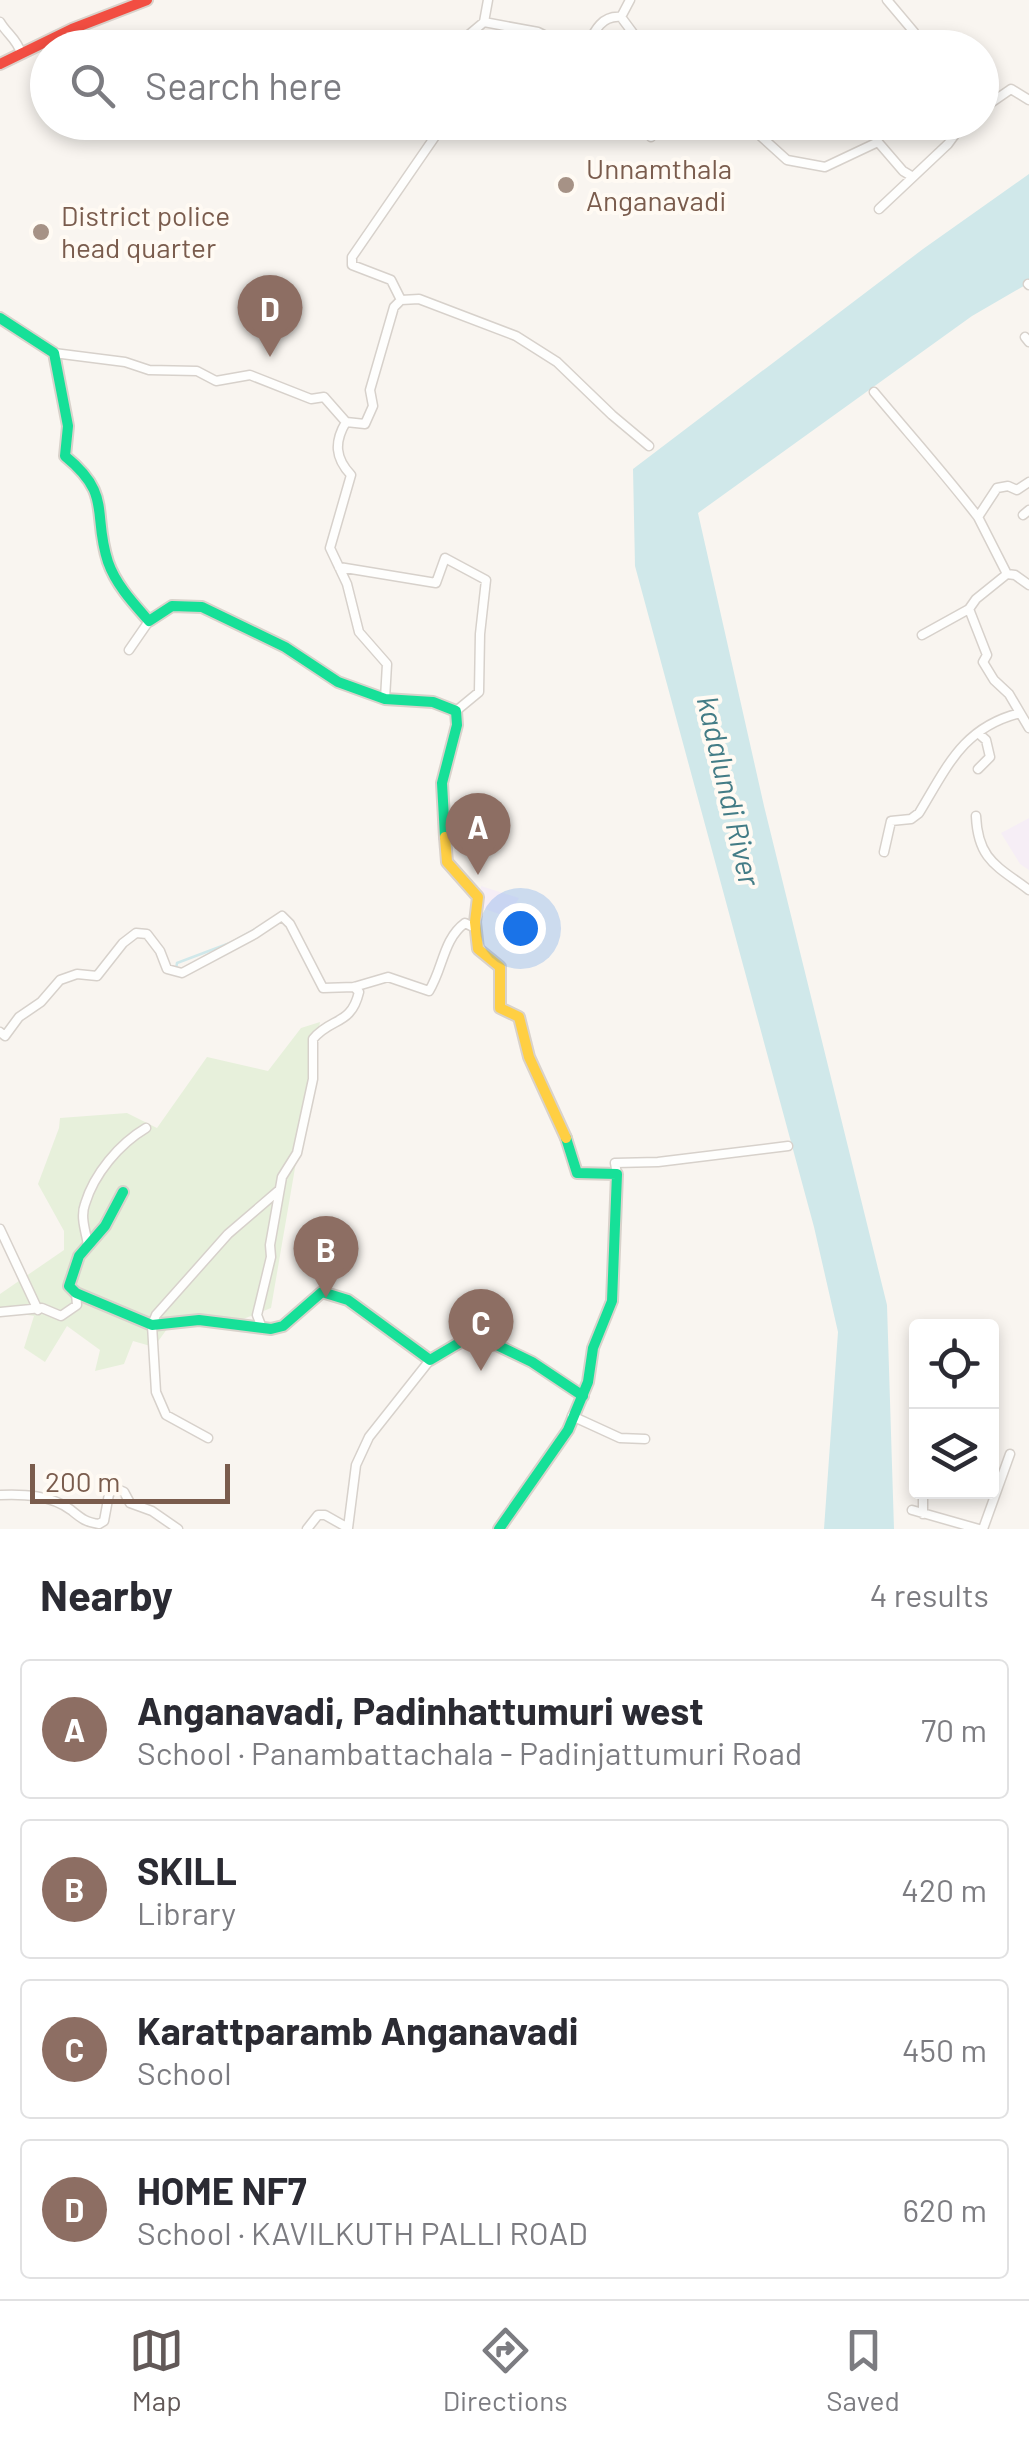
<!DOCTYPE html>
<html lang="en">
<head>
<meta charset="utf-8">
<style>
  body { margin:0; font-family:Barlow,sans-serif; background:#f2f2f3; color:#2b2b33 }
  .controls { position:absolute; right:30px; bottom:30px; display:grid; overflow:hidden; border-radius:10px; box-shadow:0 5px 15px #0003 }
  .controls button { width:90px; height:90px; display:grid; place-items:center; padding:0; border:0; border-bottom:2px solid #e1e1e2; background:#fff; color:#2b2b33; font:50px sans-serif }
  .scale { position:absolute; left:30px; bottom:25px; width:200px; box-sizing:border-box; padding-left:10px; border:5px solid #7a5c4d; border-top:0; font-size:28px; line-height:35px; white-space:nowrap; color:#7a5c4d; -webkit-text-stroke:8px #fffaf3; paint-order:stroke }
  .you { position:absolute; left:520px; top:928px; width:35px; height:35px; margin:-25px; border:8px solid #fff; border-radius:50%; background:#1a73e8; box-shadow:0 0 0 15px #1a73e833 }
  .badge { display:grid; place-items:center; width:65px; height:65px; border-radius:50%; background:#625958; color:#fff; font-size:32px; font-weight:700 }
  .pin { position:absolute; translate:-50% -82px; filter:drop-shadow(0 2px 5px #0008) }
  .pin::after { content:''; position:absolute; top:52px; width:35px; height:30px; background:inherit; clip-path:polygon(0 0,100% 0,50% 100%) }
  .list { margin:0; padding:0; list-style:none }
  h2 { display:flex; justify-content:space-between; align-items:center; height:130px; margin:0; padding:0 40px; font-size:42px }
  h2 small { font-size:32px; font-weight:400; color:#7c7c81 }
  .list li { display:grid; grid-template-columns:65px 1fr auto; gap:30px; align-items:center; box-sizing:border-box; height:140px; margin:0 20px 20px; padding:0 20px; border:2px solid #e1e1e2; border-radius:10px }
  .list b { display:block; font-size:38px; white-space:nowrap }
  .list p { margin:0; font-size:32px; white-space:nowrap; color:#7c7c81 }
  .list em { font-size:32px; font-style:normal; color:#7c7c81 }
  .icon { flex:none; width:55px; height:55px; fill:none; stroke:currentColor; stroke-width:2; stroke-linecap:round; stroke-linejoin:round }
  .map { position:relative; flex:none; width:1029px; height:1529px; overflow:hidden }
  .search { position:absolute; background:#fff; box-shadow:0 5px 15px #0003; left:30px; right:30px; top:30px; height:110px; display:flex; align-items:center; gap:25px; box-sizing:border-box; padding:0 35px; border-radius:55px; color:#7c7c81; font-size:38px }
  .sheet { height:770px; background:#fff }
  nav { display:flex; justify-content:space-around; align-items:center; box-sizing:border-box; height:140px; border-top:2px solid #e1e1e2; background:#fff; font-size:28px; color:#7c7c81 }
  nav a { display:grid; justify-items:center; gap:5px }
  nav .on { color:#625958 }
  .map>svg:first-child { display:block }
  .education { fill:#f6eef6 }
  .green { fill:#e7f0db }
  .water { fill:#d0e8ea }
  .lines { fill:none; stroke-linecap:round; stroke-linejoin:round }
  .stream { stroke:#d0e8ea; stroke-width:2.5 }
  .street-casing { stroke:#d7d1cb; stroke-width:11 }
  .fast-casing { stroke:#d9d2cb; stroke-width:14 }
  .slow-casing { stroke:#d9d2cb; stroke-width:14 }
  .jam-casing { stroke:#d9d2cb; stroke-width:14 }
  .street { stroke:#fefefd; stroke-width:8 }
  .fast { stroke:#16e098; stroke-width:10 }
  .slow { stroke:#ffcf43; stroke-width:10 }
  .jam { stroke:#f24e42; stroke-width:10 }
  .poi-dot { fill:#a69286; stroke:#fffaf3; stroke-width:4 }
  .labels { text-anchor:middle; stroke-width:8; stroke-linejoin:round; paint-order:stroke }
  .poi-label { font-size:28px; fill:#7a5c4d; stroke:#fffaf3; text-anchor:start }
  .water-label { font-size:30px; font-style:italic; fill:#437c86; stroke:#fffaf3 }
</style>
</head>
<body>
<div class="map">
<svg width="1029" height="1529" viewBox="0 0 1029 1529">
  <rect width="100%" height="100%" fill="#f9f5f0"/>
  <path class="education" d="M 1029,818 L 1029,870 L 1020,864 L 1001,833 Z
    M 481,886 L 519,898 L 508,917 L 479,907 Z"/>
  <path class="green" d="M 320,1022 L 271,1308 L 233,1323 L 167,1329 L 154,1347 L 133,1341 L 124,1364 L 95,1371 L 100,1350 L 67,1326 L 45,1362 L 24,1348 L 34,1316 L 10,1312 L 0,1317 L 0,1294 L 64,1250 L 64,1231 L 38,1184 L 59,1128 L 60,1118 L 127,1113 L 157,1128 L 207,1057 L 268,1071 L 301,1028 Z"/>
  <path class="water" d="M 1029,174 L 1029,283 L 972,316 L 698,513 L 764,806 L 887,1305 L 894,1529 L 824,1529 L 838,1332 L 814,1227 L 635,566 L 633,469 L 923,249 Z"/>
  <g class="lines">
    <path class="stream" d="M 176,969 L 177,963 L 230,943 L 257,928"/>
    <g class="street-casing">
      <path id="street" d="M 887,0 L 914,32 L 920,48
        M 621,17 L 630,0
        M 0,22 C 7,34 17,39 21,53
        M 484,22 L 538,32 L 570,48
        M 453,48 L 484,22 L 488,0
        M 586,48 C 594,32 601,15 621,17 L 644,48
        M 982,109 L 1011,89 L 1029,100
        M 745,122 L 787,160 L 825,167 L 878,142 L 903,171 L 913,177 L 948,144 L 964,122
        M 651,137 L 654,122
        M 879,209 L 913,177
        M 1028,284 L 1029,285
        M 401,300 L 391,280 L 352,265 L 352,257 L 445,122
        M 1025,337 L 1029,342
        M 54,353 L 125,362 L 149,370 L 197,371 L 216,381 L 250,375 L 311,399 L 324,397 L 346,422 C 334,442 335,458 351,475 L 330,548 L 347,584 L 359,632 L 387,664 L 385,699
        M 874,392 C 909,434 945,474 978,517
        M 346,422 L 365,424 L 373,406 L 370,390 L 394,307 L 401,300 L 419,299 L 516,336 L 557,362 L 612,415 L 649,446
        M 1029,482 L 1017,490 L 1008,486 L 997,488 L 978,517 L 1007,574 L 976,599 L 969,609 L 987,655 L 983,662 L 994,680 L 1009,694 L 1029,728
        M 1023,515 L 1029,510
        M 339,567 L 436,583 L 445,558 L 486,580 L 480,634 L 479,692 L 456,711
        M 1007,574 L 1015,575 L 1029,585
        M 922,635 L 969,609
        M 129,650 L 149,621
        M 978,733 L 986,740 L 990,757 L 978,769
        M 976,816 C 978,860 997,866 1029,890
        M 884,852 L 891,821 L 911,819 L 919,813 C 947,767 963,727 1020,713
        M 0,1032 L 5,1036 L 19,1017 L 41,1002 L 60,980 L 77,974 L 97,976 L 123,943 L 136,933 L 147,934 L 160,951 L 167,969 L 182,973 L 255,934 L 282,916 L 290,924 L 323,988 L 354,987 L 388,977 L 429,991 C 443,969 443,939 465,923 L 475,928
        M 617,1174 L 615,1163 L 658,1162 L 788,1146
        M 0,1229 L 38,1310
        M 88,1245 C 86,1232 80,1217 85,1204 C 94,1174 119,1144 146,1128
        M 0,1312 L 42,1308 L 61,1316 L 77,1305 L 76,1293
        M 262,1328 L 257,1315 L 271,1257 L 270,1245 L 282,1177 L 297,1153 L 313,1079 L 313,1039 C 331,1017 351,1026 359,992 L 354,987
        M 572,1416 L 620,1438 L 645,1439
        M 208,1438 L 166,1415 L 156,1392 L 152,1325 L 156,1315 L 228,1234 L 278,1191 L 278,1194
        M 915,1453 L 916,1458
        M 0,1495 C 24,1494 51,1495 71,1510 C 81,1518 85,1522 99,1524 L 104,1521 L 109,1494 L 115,1488 L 124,1492 L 130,1503 L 152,1511 L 178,1529
        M 912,1510 L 979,1529
        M 923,1514 L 923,1492
        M 307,1529 L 318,1515 L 325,1515 L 348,1528 L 356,1465 L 369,1437 L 430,1360
        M 983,1529 L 1010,1454"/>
    </g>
    <g class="fast-casing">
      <path id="fast" d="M 0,318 L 54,353 L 68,426 L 65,456 C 113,495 92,513 108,562 C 116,585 134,604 149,621 L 172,606 L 202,607 L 285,647 L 338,682 L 385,699 L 433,702 L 456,711 L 457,725 L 442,783 L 445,837
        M 123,1192 L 105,1226 L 79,1256 L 69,1286 L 76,1293 L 152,1325 L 199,1320 L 271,1329 L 283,1326 L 322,1292 L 348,1300 L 430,1360 L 474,1334 L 532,1362 L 583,1396
        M 499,1529 L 568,1430 L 588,1382 L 593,1348 L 612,1301 L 617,1174 L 577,1173 L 566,1138"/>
    </g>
    <g class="slow-casing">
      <path id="slow" d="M 445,837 L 447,862 L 478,897 L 475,922 L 478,949 L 500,967 L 500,1008 L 519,1017 L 529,1057 L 566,1138"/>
    </g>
    <g class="jam-casing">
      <path id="jam" d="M 0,64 L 72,29 L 147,0"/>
    </g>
    <use href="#street" class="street"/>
    <use href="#fast" class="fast"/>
    <use href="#slow" class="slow"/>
    <use href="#jam" class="jam"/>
  </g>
  <g class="poi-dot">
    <circle cx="566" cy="185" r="10"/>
    <circle cx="41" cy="232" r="10"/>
  </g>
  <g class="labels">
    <g class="poi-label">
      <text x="586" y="179">Unnamthala<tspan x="586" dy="32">Anganavadi</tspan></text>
      <text x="61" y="226">District police<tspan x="61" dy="32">head quarter</tspan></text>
    </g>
    <g class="water-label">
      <text transform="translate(728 791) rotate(77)" y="10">kadalundi River</text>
    </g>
  </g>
</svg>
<div class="controls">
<button><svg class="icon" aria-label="locate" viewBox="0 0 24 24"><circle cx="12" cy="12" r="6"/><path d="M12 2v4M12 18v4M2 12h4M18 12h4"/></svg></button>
<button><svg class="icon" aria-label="layers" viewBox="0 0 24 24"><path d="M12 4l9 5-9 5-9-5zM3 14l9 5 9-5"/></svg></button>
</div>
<div class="scale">200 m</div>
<div class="you"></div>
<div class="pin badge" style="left:478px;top:875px;background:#8d6e63">A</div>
<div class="pin badge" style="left:326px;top:1298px;background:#8d6e63">B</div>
<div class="pin badge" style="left:481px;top:1371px;background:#8d6e63">C</div>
<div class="pin badge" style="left:270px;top:357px;background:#8d6e63">D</div>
<div class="search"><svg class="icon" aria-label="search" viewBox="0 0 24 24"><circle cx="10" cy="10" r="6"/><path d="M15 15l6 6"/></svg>Search here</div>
</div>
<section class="sheet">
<h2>Nearby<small>4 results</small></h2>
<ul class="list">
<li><span class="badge" style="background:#8d6e63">A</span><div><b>Anganavadi, Padinhattumuri west</b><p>School · Panambattachala - Padinjattumuri Road</p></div><em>70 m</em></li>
<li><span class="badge" style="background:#8d6e63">B</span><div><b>SKILL</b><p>Library</p></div><em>420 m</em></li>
<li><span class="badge" style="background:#8d6e63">C</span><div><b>Karattparamb Anganavadi</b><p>School</p></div><em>450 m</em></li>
<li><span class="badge" style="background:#8d6e63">D</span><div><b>HOME NF7</b><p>School · KAVILKUTH PALLI ROAD</p></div><em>620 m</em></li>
</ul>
</section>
<nav>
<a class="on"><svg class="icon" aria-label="map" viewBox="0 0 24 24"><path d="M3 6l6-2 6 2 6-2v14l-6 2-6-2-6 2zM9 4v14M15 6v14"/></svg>Map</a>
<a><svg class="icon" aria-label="directions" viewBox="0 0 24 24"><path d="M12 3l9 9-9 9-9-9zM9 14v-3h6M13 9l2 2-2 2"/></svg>Directions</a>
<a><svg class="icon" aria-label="saved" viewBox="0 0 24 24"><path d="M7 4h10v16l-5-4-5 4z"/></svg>Saved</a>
</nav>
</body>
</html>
